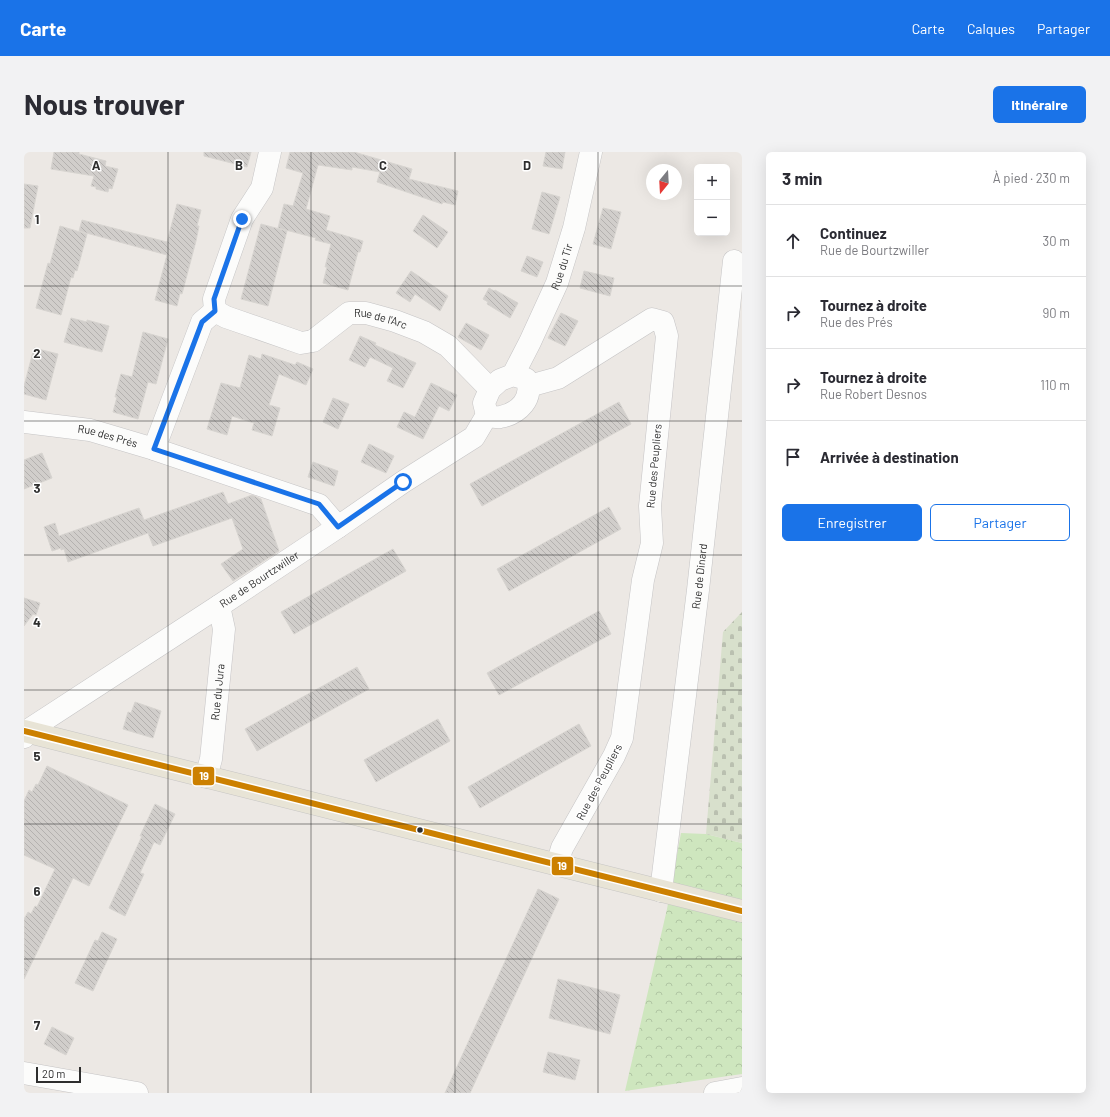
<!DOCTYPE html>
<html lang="fr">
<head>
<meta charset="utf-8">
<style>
  body { margin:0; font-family:Barlow,sans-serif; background:#f2f2f3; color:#2b2b33 }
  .controls { position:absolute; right:12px; top:12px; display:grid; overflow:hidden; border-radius:6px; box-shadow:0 4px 16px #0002 }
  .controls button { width:36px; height:36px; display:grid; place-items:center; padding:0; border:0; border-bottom:1px solid #e1e1e2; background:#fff; color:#2b2b33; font:20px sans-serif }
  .compass { position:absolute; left:622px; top:12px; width:36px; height:36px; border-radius:50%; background:#fff; box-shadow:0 4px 16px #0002; rotate:198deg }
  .scale { position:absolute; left:12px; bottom:10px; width:45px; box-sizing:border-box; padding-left:4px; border:2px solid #2e2e2e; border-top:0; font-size:11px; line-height:14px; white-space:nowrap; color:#2e2e2e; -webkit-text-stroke:3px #fff; paint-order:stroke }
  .stop { position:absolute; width:12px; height:12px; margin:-9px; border:3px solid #1a73e8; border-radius:50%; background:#fff }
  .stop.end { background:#1a73e8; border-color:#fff; box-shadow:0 1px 4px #0008 }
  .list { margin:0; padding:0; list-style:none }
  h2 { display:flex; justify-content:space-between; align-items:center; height:52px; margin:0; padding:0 16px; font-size:17px }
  h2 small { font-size:13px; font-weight:400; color:#7c7c81 }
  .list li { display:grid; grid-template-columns:26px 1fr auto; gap:12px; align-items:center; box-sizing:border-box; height:72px; padding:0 16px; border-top:1px solid #e1e1e2 }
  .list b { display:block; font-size:15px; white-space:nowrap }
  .list p { margin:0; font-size:13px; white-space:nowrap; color:#7c7c81 }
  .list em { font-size:13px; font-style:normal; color:#7c7c81 }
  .actions { display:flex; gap:8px; padding:12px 16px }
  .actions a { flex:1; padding:9px 0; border:1px solid #1a73e8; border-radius:6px; text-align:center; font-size:14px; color:#1a73e8 }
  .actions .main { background:#1a73e8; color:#fff }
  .icon { flex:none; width:22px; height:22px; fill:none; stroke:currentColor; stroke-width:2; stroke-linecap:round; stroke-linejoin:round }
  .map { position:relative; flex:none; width:718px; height:941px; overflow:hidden; border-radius:6px }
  header { display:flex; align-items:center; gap:24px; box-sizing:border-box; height:56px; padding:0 20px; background:#1a73e8; color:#fff }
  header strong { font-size:19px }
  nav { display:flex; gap:22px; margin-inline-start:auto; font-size:14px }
  .intro { display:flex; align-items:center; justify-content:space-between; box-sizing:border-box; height:96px; padding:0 24px }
  h1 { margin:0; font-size:28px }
  .button { padding:10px 18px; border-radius:6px; background:#1a73e8; color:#fff; font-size:14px; font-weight:700 }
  main { display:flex; gap:24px; padding:0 24px }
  aside { flex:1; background:#fff; border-radius:6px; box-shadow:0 4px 16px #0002 }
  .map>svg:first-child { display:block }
  .forest { fill:url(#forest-crowns) }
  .cemetery { fill:url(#cemetery-stones) }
  .building { fill:url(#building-back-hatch); stroke:#d7d4d0 }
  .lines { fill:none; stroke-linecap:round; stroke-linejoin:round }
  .minor-casing { stroke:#c5c4c5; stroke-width:23 }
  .major-casing { stroke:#c6c5c4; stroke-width:23 }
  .minor { stroke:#fcfcfb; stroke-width:22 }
  .major { stroke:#e8e4d6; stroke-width:22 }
  .bus-1-casing { stroke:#fff; stroke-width:9 }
  .bus-1 { stroke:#cc8000; stroke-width:6 }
  .route { stroke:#1a73e8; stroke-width:5 }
  .grid { fill:none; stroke:#2e2e2e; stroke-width:1; stroke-opacity:0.55 }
  .bus-dot { fill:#2e2e2e; stroke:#fff; stroke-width:1.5 }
  .labels { text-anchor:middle; stroke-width:3; stroke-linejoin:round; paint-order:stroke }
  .street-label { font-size:11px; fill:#2e2e2e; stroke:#fff }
  .grid-label { font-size:13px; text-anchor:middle; font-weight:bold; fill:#2e2e2e; stroke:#fff; stroke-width:3; stroke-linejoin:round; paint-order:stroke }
  .line-badge { stroke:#fff; stroke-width:1.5 }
  .badge-label { font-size:11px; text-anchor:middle; font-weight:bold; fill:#fff }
</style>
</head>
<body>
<header>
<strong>Carte</strong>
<nav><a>Carte</a><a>Calques</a><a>Partager</a></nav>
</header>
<div class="intro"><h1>Nous trouver</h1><a class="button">Itinéraire</a></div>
<main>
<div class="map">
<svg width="718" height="941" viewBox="0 0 718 941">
  <defs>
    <pattern id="forest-crowns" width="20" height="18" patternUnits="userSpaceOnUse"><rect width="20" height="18" fill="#cee6be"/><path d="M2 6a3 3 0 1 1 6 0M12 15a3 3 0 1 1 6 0" fill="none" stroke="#b1c6a4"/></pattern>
    <pattern id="cemetery-stones" width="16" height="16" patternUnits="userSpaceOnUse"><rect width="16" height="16" fill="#d8e0cc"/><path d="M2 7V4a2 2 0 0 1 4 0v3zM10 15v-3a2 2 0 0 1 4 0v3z" fill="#bac0b0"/></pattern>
    <pattern id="building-back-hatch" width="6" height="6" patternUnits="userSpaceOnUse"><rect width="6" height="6" fill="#d1cecb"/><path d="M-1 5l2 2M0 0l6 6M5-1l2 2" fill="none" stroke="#b4b1af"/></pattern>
  </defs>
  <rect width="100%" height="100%" fill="#ece8e4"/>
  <path class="forest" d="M 657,681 L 682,682 L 718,691 L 718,922 L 601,939 L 643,757 Z"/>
  <path class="cemetery" d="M 718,460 L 718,691 L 682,682 L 699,480 Z"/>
  <path class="building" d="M 30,0 L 55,0 L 55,2 L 82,9 L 81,14 L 94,17 L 88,37 L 85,36 L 84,40 L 72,37 L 72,35 L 67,34 L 70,24 L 27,17 Z
    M 180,0 L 227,0 L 223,15 L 180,4 Z
    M 266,0 L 330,0 L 388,17 L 385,27 L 434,39 L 431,53 L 419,50 L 418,52 L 353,30 L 356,20 L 328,15 L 328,18 L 294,13 L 282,57 L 306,64 L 302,78 L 339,89 L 336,100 L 334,100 L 324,138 L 299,131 L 303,115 L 301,115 L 307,92 L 291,88 L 292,86 L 254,76 L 260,52 L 269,54 L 279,21 L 262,16 Z
    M 522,0 L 541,0 L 538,17 L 519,14 Z
    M 0,32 L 14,34 L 6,76 L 0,76 Z
    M 518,40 L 536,45 L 525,82 L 508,77 Z
    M 153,52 L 177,58 L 173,74 L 175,74 L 172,89 L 158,142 L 156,141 L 153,154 L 131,148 L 143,103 L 55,79 L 58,68 L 143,90 Z
    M 579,56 L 597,60 L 587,97 L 569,92 Z
    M 399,63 L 424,80 L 413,96 L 389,79 Z
    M 237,72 L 263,79 L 244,154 L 217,147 Z
    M 36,74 L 63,82 L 53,119 L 51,118 L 49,126 L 47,125 L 37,163 L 12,156 L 24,111 L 26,112 Z
    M 503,104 L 519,110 L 513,125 L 497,119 Z
    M 387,119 L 424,144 L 416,159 L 391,142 L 386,150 L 372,141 Z
    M 560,119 L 590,126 L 586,144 L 556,136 Z
    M 465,136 L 470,139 L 471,138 L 494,151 L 486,166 L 463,152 L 464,150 L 459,147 Z
    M 537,161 L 554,169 L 541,194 L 524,186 Z
    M 47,166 L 63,170 L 63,168 L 85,174 L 78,200 L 40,190 Z
    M 442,171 L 465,183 L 457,198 L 434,185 Z
    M 119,180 L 144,187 L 132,232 L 124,230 L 114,267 L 89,260 L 93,245 L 91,245 L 97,222 L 108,225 Z
    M 336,184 L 352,191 L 351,193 L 392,211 L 379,236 L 363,229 L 369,216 L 346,205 L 341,215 L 325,208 Z
    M 10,196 L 34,202 L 22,248 L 0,242 L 0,234 Z
    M 238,202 L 271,213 L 273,210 L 289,217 L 282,233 L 255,222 L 245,253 L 256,256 L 248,284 L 228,278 L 230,271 L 208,264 L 203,283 L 183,277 L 197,231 L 216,236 L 225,203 L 237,207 Z
    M 407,231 L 433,243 L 425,259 L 415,254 L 399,287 L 373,275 L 380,260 L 391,265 Z
    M 309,246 L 325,252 L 314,277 L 299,270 Z
    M 595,250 L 607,272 L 458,354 L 446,332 Z
    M 345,292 L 370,304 L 362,321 L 337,310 Z
    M 18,301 L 28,326 L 0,337 L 0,308 Z
    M 289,310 L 314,319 L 310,334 L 284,325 Z
    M 199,340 L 204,352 L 228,343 L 237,347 L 255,399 L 209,429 L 197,412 L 219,397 L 208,366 L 129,394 L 124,381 L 44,410 L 40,397 L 37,398 L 37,396 L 28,399 L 20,375 L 31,371 L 35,384 L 115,356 L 120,368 Z
    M 585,355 L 597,377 L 485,439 L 473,417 Z
    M 369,397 L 382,419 L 270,482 L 257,460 Z
    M 0,446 L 16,451 L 12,463 L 9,462 L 0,474 Z
    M 575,459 L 587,482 L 475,543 L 463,521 Z
    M 333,515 L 345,537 L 233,599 L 221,577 Z
    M 111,550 L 137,559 L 129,586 L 99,577 L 104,560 L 107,561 Z
    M 414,567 L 426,589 L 352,630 L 340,608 Z
    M 555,572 L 567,594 L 456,656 L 444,635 Z
    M 23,614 L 104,653 L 65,734 L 49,726 L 0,827 L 0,767 L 4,760 L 7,762 L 11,754 L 13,755 L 31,717 L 0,703 L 0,649 L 5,638 L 8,640 L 12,632 L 14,633 Z
    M 131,652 L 151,662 L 136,693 L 130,690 L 116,721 L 120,722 L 101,764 L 85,756 L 118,684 L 116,684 Z
    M 514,737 L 535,747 L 446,941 L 421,941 Z
    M 78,780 L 93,787 L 69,839 L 51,831 L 71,788 L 74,789 Z
    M 534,827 L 596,843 L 586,882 L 525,866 Z
    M 28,875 L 50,886 L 42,903 L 20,892 Z
    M 524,900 L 556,908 L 551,928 L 519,920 Z"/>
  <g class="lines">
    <g class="minor-casing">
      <g id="minor">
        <path id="s1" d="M 191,159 L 202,165 L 277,191 L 289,189 L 325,161 L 342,161 L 371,169 L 400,180 L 424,194 L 466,237"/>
        <path d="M 191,159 L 190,147 L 218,67 L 238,36 L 246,0"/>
        <path id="s2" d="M 489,223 L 506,190 L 533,131 L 550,76 L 567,0"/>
        <path d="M 489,223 L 502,227 C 511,246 494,262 476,265 C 472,266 467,264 463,263 L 460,251 L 466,237 L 476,228 Z"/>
        <path d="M 505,234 L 534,226 L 628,167 L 639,170 L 643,184 L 626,354 L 628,391 L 619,428 L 598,586 L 590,604 L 538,696 L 533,713"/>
        <path id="s3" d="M 0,270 L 66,278 L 130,297 L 295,353 L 314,375"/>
        <path d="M 130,297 L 178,170 L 191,159"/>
        <path id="s4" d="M 0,585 L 3,579 L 195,454 L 314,375 L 379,330 L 450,285 L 463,263"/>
        <path id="s5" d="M 182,625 L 187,607 L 200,477 L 195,454"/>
        <path id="s6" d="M 637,739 L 674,438 L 710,109"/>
        <path d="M 0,921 L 113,941"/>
        <path d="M 691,941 L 718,936"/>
      </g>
    </g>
    <g class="major-casing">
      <path id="major" d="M 0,579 L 718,759"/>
    </g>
    <use href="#minor" class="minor"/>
    <use href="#major" class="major"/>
    <g class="bus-1-casing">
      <path id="bus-1" d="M 0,579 L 718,759"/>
    </g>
    <use href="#bus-1" class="bus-1"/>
  </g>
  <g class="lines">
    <path class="route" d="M 218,67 L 190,147 L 191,159 L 178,170 L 130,297 L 295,352 L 314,375 L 379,330"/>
  </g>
  <path class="grid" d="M 144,0 L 144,941M 287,0 L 287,941M 431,0 L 431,941M 574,0 L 574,941M 0,134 L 718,134M 0,269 L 718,269M 0,403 L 718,403M 0,538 L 718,538M 0,672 L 718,672M 0,807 L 718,807"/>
  <circle class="bus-dot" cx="396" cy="678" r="3.5"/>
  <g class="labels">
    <g class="street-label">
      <text dy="4" stroke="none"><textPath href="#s2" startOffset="119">Rue du Tir</textPath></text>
      <text dy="4" stroke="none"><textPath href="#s1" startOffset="182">Rue de l'Arc</textPath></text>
      <text dy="4" stroke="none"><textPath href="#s3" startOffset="85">Rue des Prés</textPath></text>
      <text transform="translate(630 314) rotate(-85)" y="4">Rue des Peupliers</text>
      <text dy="4" stroke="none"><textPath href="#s6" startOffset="317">Rue de Dinard</textPath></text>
      <text dy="4" stroke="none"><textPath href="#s4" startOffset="284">Rue de Bourtzwiller</textPath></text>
      <text dy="4" stroke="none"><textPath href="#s5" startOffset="86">Rue du Jura</textPath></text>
      <text transform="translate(575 630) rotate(-62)" y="4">Rue des Peupliers</text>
    </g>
  </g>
  <g class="grid-label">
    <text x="72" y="18">A</text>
    <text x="215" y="18">B</text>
    <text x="359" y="18">C</text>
    <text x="503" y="18">D</text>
    <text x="13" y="72">1</text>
    <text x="13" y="206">2</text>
    <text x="13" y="341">3</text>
    <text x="13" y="475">4</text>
    <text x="13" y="609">5</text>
    <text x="13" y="744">6</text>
    <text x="13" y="878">7</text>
  </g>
  <g class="line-badge">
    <rect x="168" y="614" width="23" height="20" rx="4" fill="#cc8000"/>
    <rect x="527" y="704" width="23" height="20" rx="4" fill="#cc8000"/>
  </g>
  <g class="badge-label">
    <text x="180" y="628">19</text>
    <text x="538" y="718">19</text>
  </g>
</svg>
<div class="controls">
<button>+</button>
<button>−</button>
</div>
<svg class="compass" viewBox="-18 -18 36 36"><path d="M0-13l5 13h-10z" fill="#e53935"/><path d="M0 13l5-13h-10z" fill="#7c7c81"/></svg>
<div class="scale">20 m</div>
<div class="stop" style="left:379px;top:330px"></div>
<div class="stop end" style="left:218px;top:67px"></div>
</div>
<aside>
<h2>3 min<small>À pied · 230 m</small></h2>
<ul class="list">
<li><svg class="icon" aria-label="ahead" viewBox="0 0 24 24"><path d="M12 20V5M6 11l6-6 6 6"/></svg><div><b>Continuez</b><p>Rue de Bourtzwiller</p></div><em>30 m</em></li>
<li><svg class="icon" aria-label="right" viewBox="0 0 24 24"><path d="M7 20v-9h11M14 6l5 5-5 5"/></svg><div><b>Tournez à droite</b><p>Rue des Prés</p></div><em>90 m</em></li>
<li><svg class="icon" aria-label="right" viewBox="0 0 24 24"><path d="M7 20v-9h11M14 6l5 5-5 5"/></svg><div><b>Tournez à droite</b><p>Rue Robert Desnos</p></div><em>110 m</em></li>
<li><svg class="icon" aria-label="arrive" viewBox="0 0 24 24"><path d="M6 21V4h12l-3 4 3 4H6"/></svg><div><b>Arrivée à destination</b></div></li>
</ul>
<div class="actions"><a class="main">Enregistrer</a><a>Partager</a></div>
</aside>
</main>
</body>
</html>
